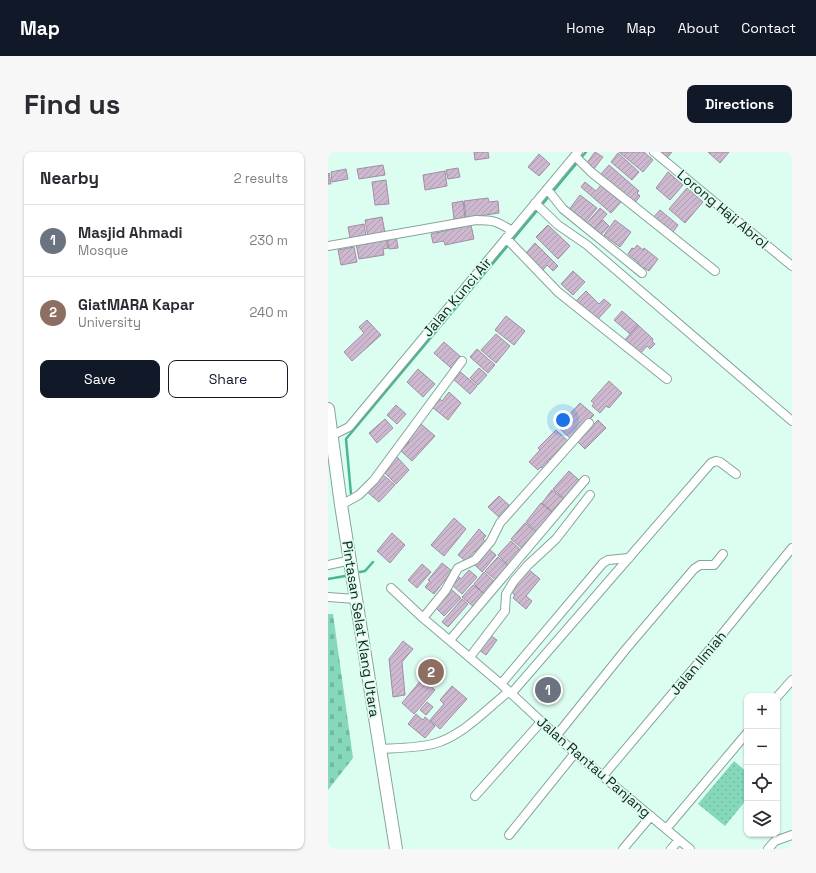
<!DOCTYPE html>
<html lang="en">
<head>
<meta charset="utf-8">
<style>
  body { margin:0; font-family:"Space Grotesk",sans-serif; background:#f7f7f7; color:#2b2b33 }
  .controls { position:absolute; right:12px; bottom:12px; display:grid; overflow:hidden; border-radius:8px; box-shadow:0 1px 3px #0004 }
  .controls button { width:36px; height:36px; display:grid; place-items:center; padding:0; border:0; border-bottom:1px solid #e1e1e2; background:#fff; color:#2b2b33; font:20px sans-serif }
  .you { position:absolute; left:235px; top:268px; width:14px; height:14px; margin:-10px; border:3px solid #fff; border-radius:50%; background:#1a73e8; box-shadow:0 0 0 6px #1a73e833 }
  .badge { display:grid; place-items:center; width:26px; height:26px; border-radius:50%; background:#111827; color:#fff; font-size:13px; font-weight:700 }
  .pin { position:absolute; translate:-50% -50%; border:2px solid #fff; box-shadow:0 1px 4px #0006 }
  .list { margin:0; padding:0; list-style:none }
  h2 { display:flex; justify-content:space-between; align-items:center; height:52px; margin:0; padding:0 16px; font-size:17px }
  h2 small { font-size:13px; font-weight:400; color:#7c7c81 }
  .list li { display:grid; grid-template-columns:26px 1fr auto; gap:12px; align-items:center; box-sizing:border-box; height:72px; padding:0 16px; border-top:1px solid #e1e1e2 }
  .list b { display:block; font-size:15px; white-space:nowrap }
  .list p { margin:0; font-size:13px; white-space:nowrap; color:#7c7c81 }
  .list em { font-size:13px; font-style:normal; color:#7c7c81 }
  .actions { display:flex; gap:8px; padding:12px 16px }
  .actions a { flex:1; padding:9px 0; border:1px solid #111827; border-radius:8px; text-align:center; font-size:14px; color:#111827 }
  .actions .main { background:#111827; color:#fff }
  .icon { flex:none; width:22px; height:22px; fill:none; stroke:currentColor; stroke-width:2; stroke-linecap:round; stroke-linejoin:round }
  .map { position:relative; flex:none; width:464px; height:697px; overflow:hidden; border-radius:8px }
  header { display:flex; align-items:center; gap:24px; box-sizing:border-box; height:56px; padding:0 20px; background:#111827; color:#fff }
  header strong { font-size:19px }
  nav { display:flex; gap:22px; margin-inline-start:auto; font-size:14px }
  .intro { display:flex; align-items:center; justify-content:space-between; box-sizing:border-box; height:96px; padding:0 24px }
  h1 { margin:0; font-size:28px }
  .button { padding:10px 18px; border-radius:8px; background:#111827; color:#fff; font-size:14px; font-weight:700 }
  main { display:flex; gap:24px; padding:0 24px }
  aside { flex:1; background:#fff; border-radius:8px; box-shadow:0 1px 3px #0004 }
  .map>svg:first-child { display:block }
  .grass { fill:url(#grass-dots) }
  .cemetery { fill:url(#cemetery-stones) }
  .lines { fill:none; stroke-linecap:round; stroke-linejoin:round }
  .stream { stroke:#47b691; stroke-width:2.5 }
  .building { fill:url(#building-hatch); stroke:#a18da3 }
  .minor-casing { stroke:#86a598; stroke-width:10 }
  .highway-casing { stroke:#86a598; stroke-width:14 }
  .minor { stroke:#fff; stroke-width:8 }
  .highway { stroke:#fff; stroke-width:12 }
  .labels { text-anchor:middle; stroke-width:3.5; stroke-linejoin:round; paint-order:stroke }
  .street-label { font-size:14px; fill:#14201b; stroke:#dcfef0 }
</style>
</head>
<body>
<header>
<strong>Map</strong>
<nav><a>Home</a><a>Map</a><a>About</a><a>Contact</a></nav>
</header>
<div class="intro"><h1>Find us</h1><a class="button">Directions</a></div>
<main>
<aside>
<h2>Nearby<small>2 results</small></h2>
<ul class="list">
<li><span class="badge" style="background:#6b7280">1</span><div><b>Masjid Ahmadi</b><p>Mosque</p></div><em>230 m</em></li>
<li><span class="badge" style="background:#8d6e63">2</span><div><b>GiatMARA Kapar</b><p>University</p></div><em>240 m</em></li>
</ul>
<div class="actions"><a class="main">Save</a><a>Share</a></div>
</aside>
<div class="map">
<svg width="464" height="697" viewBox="0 0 464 697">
  <defs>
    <pattern id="grass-dots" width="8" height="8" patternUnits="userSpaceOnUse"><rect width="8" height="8" fill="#85d8b9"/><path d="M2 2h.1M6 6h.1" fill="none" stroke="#72b99e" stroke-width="1.8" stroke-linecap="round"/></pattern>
    <pattern id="cemetery-stones" width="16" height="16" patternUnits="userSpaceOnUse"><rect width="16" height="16" fill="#85d8b9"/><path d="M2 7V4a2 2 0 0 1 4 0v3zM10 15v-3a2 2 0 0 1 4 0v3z" fill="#72b99e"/></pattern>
    <pattern id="building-hatch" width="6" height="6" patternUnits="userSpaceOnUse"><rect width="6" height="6" fill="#cdb8cf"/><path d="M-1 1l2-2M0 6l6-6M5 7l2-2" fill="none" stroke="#af9eb1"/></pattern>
  </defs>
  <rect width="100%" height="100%" fill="#dcfef0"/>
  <path class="grass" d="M 406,609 L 419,620 L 419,647 L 397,674 L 370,652 Z"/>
  <path class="cemetery" d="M 0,462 L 5,462 L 25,606 L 0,638 Z"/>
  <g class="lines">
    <path class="stream" d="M 23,342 L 18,287 L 258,0
      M 32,420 L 37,419 L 45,410
      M 0,427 L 17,424"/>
  </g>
  <path class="building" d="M 146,0 L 160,0 L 161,6 L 147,8 Z
    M 267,0 L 275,5 L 265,18 L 258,12 Z
    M 291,0 L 316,0 L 325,8 L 315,20 Z
    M 332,0 L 344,0 L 339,6 Z
    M 380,0 L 401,0 L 392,11 Z
    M 290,1 L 311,20 L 304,28 L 283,10 Z
    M 211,2 L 222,12 L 211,24 L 200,15 Z
    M 55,13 L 57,23 L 31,27 L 29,17 Z
    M 281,13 L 311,39 L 309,41 L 312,44 L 306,52 L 272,23 Z
    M 130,16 L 132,25 L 120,27 L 118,18 Z
    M 18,17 L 20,27 L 4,30 L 3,20 Z
    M 117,19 L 119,34 L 97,38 L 95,23 Z
    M 340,20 L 355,33 L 342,48 L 328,36 Z
    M 1,21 L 3,32 L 0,32 L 0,22 Z
    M 58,28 L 61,52 L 47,53 L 44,30 Z
    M 257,30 L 268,39 L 273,33 L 293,50 L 283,61 L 253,35 Z
    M 359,36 L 375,50 L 357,71 L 341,57 Z
    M 252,43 L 269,56 L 256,72 L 240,59 Z
    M 160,46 L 161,50 L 170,49 L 171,61 L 138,66 L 136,49 Z
    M 135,49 L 137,66 L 126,67 L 124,51 Z
    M 272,56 L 279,62 L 264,79 L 257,73 Z
    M 332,58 L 350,73 L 343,83 L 324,67 Z
    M 54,65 L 57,81 L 40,85 L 37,68 Z
    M 275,68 L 281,74 L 271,85 L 265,79 Z
    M 287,68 L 303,80 L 292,95 L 276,83 Z
    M 36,72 L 38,84 L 22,86 L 20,75 Z
    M 143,73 L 146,87 L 117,93 L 116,89 L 105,91 L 103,82 Z
    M 220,73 L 242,94 L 230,107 L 208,85 Z
    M 68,83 L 70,96 L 61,97 L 59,85 Z
    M 58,87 L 60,96 L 55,97 L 56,103 L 31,107 L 28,92 Z
    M 207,91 L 230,114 L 225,119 L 219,113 L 215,118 L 198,101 Z
    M 309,93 L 315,98 L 316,96 L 330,107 L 321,119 L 317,116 L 315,118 L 309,113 L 311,111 L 300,102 L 304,96 L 306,97 Z
    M 26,95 L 29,110 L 13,113 L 10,98 Z
    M 245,119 L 257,130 L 245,143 L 233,132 Z
    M 258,139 L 271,152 L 276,147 L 283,153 L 269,168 L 248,149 Z
    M 294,159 L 310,173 L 302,182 L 286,168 Z
    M 178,164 L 197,179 L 186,193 L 167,178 Z
    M 39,168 L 53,183 L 24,209 L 16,200 L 36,181 L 31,175 Z
    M 310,173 L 325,187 L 324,189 L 327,192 L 322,197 L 319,194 L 311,203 L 296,189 Z
    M 168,182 L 182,194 L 168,211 L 153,198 Z
    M 116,190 L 133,205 L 123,216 L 106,201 Z
    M 149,197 L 167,213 L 160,221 L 142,205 Z
    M 151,216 L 159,223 L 150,233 L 142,226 Z
    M 90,217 L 107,232 L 95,245 L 79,230 Z
    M 130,218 L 149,234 L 142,242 L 124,226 Z
    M 281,229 L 294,241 L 281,256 L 278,254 L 272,261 L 264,254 L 266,251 L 263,249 Z
    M 121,240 L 133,251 L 120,268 L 104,255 L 111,246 L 114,249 Z
    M 252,251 L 266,263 L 243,287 L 230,275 Z
    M 68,253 L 78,262 L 69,272 L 59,263 Z
    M 57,267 L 65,276 L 49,291 L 41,281 Z
    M 270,268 L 278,276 L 257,297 L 249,289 Z
    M 93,272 L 107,284 L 84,309 L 73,299 L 81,290 L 79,288 Z
    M 228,278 L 242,291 L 224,309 L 221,307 L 219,309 L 222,311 L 215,317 L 213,315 L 210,318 L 201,310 L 212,298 L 210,296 Z
    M 68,304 L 81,318 L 68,332 L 54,318 Z
    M 241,319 L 252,329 L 237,347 L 225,337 Z
    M 53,321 L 67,333 L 51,350 L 38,339 Z
    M 224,338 L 237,348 L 226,361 L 214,351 Z
    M 171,344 L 183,355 L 172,366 L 160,355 Z
    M 213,351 L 226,362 L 210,381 L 198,370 Z
    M 126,366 L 138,377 L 116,404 L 103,393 Z
    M 197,371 L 210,382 L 196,398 L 183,387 Z
    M 151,377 L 158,384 L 155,387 L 158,390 L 149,401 L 147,399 L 138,409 L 130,403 Z
    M 64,381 L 77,393 L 62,411 L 49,399 Z
    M 183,389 L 195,400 L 182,415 L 170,403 Z
    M 161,397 L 168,403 L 154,420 L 147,413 Z
    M 170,405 L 181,415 L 169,429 L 157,419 Z
    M 114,411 L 124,419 L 106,442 L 97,435 L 102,429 L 100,428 Z
    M 94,412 L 103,420 L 89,436 L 80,428 Z
    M 200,417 L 212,427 L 198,444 L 204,449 L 198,457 L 185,446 L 187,443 L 182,439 Z
    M 141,418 L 149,425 L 134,442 L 123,432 L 130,424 L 133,427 Z
    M 156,420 L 167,430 L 156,442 L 146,432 Z
    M 145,433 L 157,442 L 146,455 L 134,445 Z
    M 123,437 L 133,446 L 116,464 L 107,455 Z
    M 134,447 L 140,452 L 120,475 L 114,470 Z
    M 162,483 L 169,488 L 158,503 L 151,498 Z
    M 75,489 L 85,497 L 74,510 L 77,543 L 65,545 L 61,507 Z
    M 94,527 L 107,538 L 86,562 L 74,551 Z
    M 124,534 L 139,547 L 112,577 L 102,568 L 116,552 L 112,548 Z
    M 99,550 L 105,555 L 98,563 L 92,558 Z
    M 88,562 L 95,568 L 97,565 L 107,574 L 97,586 L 80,572 Z"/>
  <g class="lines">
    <g class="minor-casing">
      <path id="minor" d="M 326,0 L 464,114
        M 247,4 L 263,20 L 387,119
        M 219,37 L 235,57 L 314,121
        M 207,51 L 230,73 L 259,93 L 464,269
        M 178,86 L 230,140 L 339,227
        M 0,94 L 148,68 C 165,68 169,69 184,79
        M 3,284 L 21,275 L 250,0
        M 13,353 L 31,343 L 46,328 L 134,209
        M 0,413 L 23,408
        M 63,436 L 95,466 L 173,532 L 247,601 L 362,697
        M 0,445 L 28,447
        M 95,466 L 117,439 L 130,416 L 147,408 L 163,389 L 172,371 L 261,271
        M 122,488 L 257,328
        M 142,505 L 177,459 L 178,442 L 186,429 L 200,413 L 228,387 L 262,343
        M 173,532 L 275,411 L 280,408 L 301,406
        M 183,542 L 383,311 L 388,309 L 392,310 L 408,322
        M 449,545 L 464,528
        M 229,583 L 298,497 L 366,417 L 372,413 L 386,413 L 395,402
        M 52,597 C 70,596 88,596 105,592 C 133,585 158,558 180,540
        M 275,624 L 382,497 L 464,396
        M 147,644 L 213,570
        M 338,677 L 419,581
        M 181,683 L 247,601
        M 295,697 L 323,664
        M 343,697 L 351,688
        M 440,697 L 447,689 L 464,683"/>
    </g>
    <g class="highway-casing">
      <path id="highway" d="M 0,257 L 13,353 L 68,697"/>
    </g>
    <use href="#minor" class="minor"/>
    <use href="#highway" class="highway"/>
  </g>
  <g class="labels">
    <g class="street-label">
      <text transform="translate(395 57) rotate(40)" y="5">Lorong Haji Abrol</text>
      <text transform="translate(129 145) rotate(-50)" y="5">Jalan Kunci Air</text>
      <text transform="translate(33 477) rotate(81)" y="5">Pintasan Selat Klang Utara</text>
      <text transform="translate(370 511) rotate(-50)" y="5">Jalan Ilmiah</text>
      <text transform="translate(266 615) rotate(41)" y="5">Jalan Rantau Panjang</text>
    </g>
  </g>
</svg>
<div class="controls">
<button>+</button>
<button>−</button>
<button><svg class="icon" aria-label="locate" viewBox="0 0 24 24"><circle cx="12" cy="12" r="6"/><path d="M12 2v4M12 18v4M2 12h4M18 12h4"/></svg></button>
<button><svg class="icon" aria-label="layers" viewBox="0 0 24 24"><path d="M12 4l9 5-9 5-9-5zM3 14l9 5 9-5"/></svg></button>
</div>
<div class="you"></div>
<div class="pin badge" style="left:220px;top:538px;background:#6b7280">1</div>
<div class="pin badge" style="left:103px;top:520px;background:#8d6e63">2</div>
</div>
</main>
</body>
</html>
